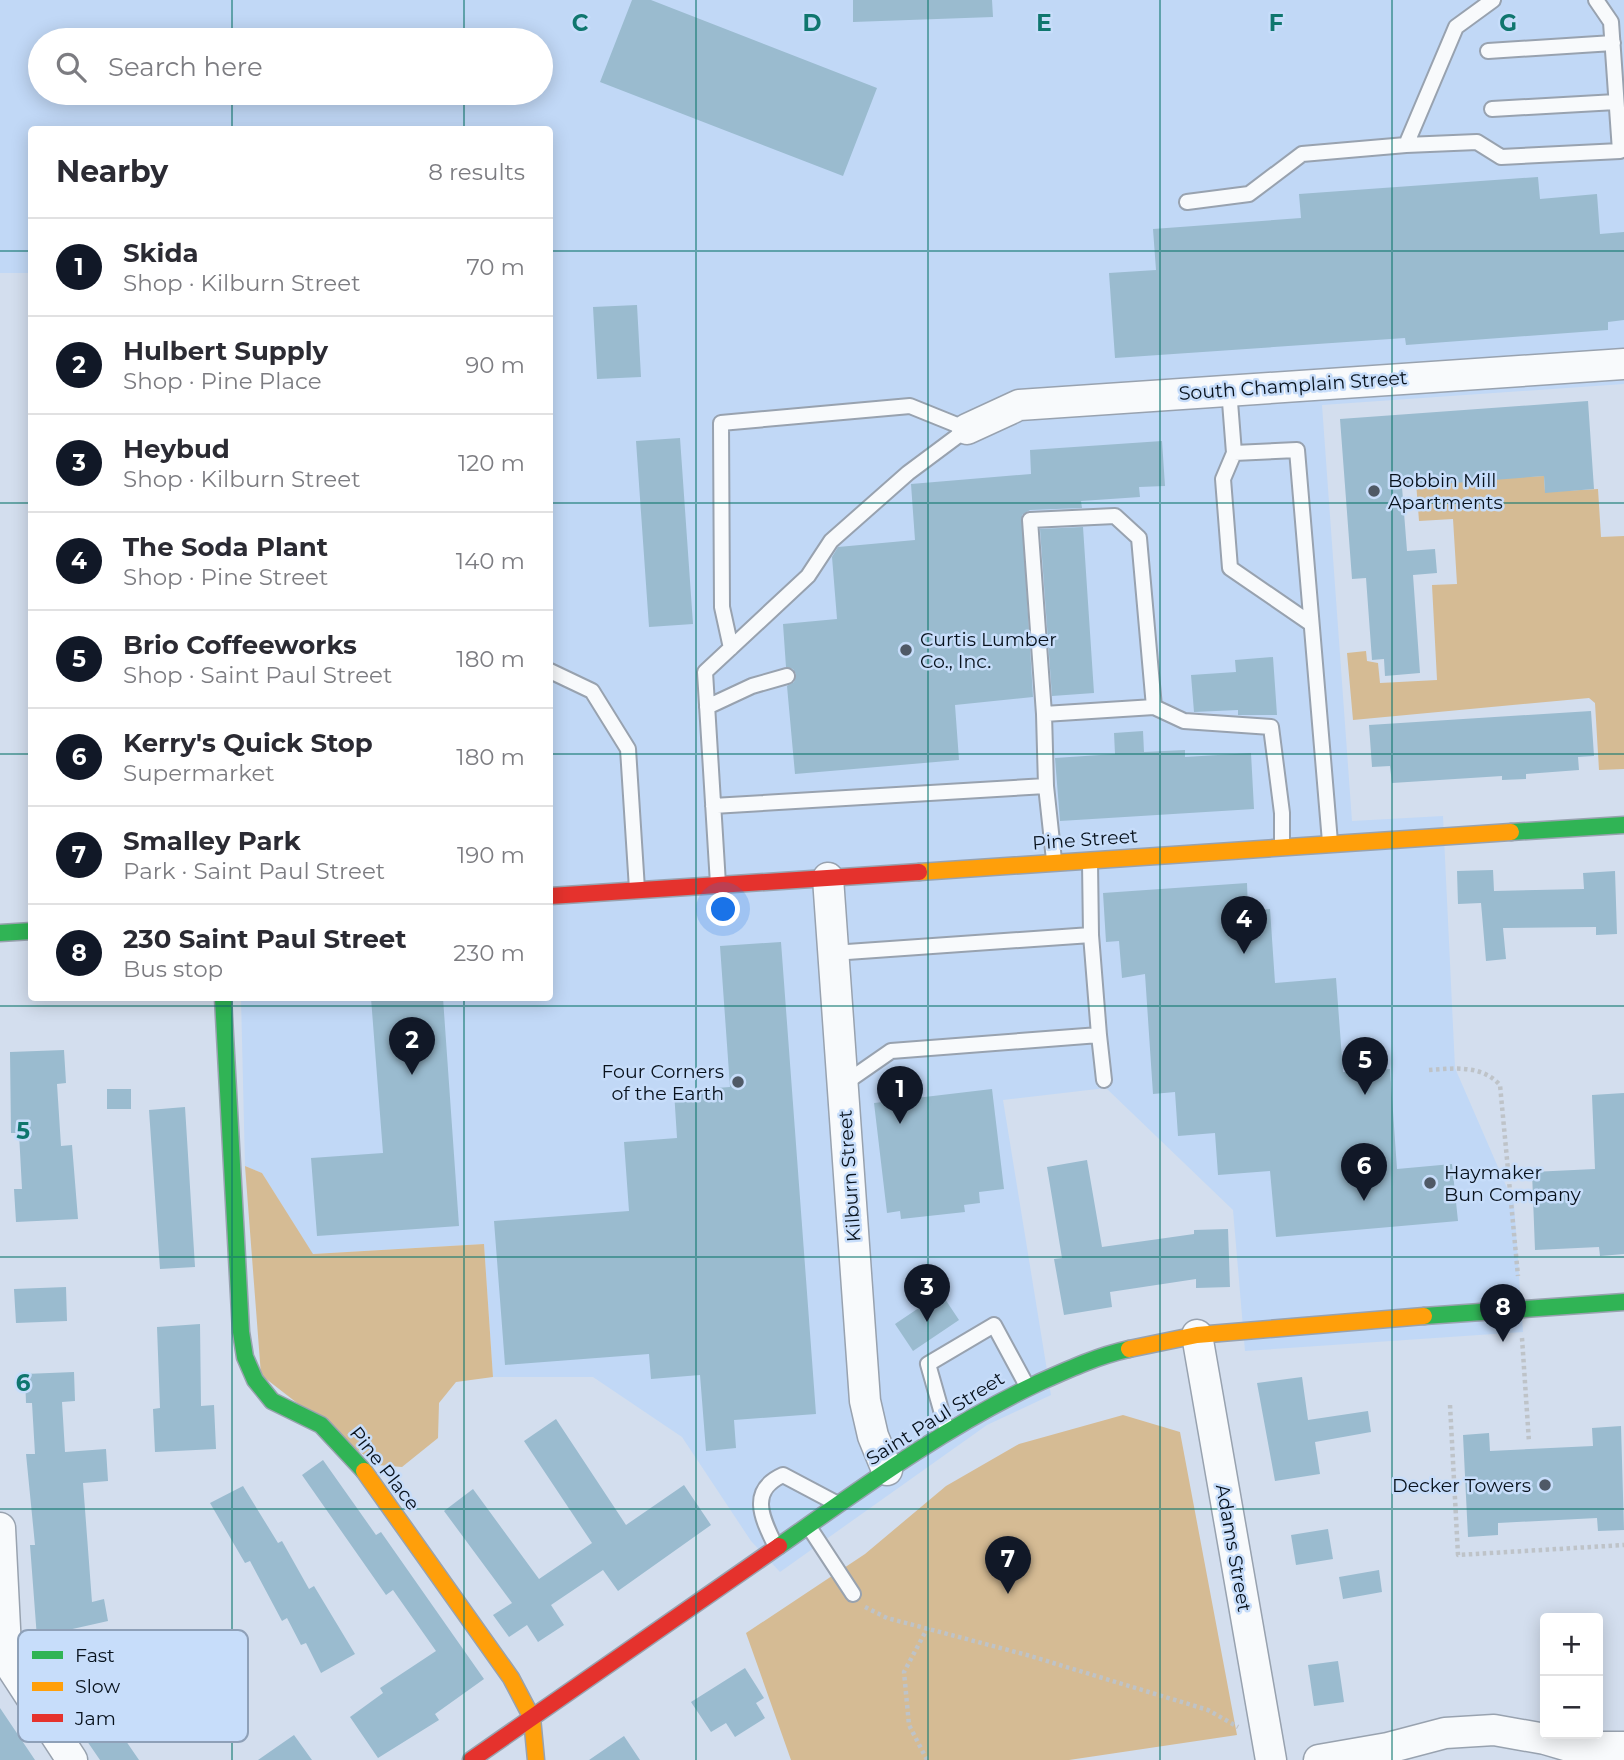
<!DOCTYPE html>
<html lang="en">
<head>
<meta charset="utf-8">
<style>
  body { margin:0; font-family:Montserrat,sans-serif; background:#f7f7f7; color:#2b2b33 }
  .controls { position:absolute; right:21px; bottom:21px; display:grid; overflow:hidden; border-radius:7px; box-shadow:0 4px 18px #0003 }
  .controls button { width:63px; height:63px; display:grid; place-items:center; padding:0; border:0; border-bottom:2px solid #e1e1e2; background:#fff; color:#2b2b33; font:35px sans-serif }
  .you { position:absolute; left:724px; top:910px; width:24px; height:24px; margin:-18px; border:5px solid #fff; border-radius:50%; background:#1a73e8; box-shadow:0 0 0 10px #1a73e833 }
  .badge { display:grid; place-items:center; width:46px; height:46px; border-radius:50%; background:#111827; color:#fff; font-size:23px; font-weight:700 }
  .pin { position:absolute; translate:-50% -58px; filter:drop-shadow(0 2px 4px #0008) }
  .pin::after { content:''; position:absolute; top:37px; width:24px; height:21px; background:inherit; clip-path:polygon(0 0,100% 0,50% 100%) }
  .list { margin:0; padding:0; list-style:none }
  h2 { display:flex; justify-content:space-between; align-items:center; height:91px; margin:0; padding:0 28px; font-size:30px }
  h2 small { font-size:23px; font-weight:400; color:#7c7c81 }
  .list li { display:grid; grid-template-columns:46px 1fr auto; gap:21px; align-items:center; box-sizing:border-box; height:98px; padding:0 28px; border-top:2px solid #e1e1e2 }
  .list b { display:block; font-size:26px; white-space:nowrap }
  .list p { margin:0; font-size:23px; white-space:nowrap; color:#7c7c81 }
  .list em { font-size:23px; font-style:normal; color:#7c7c81 }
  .icon { flex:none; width:38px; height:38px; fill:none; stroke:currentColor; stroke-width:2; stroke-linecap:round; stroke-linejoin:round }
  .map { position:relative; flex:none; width:1624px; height:1760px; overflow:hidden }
  .search { position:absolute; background:#fff; box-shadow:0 4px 18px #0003; left:28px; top:28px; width:525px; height:77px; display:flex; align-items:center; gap:18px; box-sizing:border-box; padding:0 24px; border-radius:38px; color:#7c7c81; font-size:26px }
  .panel { position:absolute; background:#fff; box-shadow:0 4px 18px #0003; left:28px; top:126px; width:525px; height:875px; border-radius:7px }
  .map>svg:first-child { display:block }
  .built { fill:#c1d8f6; fill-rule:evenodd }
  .green { fill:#d5bb94 }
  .building { fill:#9abbcf }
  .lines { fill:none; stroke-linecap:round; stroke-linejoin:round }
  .lane-casing { stroke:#98a2af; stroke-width:18 }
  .street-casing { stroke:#98a2af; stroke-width:33 }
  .fast-casing { stroke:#98a2af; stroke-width:19 }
  .slow-casing { stroke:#98a2af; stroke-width:19 }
  .jam-casing { stroke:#98a2af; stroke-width:19 }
  .path { stroke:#bec3c8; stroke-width:4.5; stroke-dasharray:3.5 3.5; stroke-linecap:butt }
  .lane { stroke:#f8fafc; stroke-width:14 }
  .street { stroke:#f8fafc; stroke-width:30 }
  .fast { stroke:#30b455; stroke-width:16 }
  .slow { stroke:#ff9f0a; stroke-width:16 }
  .jam { stroke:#e5322d; stroke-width:16 }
  .grid { fill:none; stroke:#0f766e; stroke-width:2; stroke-opacity:0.55 }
  .poi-dot { fill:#4f5966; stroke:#c7ddfa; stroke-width:2.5 }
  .labels { text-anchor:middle; stroke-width:5; stroke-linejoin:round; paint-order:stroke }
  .street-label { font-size:19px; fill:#08121d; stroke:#c7ddfa }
  .poi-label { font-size:19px; fill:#08121d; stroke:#c7ddfa; text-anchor:start }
  .key { fill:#c7ddfa; stroke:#8ea0b8; stroke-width:2 }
  .key-label { font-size:19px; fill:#08121d }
  .grid-label { font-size:23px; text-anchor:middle; font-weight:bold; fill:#0f766e; stroke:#c7ddfa; stroke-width:5; stroke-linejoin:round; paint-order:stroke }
</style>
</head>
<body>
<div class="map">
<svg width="1624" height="1760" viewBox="0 0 1624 1760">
  <rect width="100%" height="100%" fill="#d3deee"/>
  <path class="built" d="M 0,0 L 1624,0 L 1624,384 L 1322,405 L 1352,821 L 1443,816 L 1455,1068 L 1514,1204 L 1523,1332 L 1245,1351 L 1233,1210 L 1106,1088 L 1003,1100 L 1051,1395 L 987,1425 L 780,1572 L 751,1541 L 682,1437 L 593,1377 L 493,1377 L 484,1244 L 312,1254 L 262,1173 L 245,1166 L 241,998 L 550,998 L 550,130 L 32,130 L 31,273 L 0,273 ZM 40,40 L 541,40 L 541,93 L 40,93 Z"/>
  <path class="green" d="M 1544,476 L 1545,492 L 1598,489 L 1601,537 L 1624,536 L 1624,769 L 1599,770 L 1595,703 L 1589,698 L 1353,720 L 1347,653 L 1366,651 L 1367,661 L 1378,663 L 1380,683 L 1437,680 L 1432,585 L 1457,584 L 1453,519 L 1419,521 L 1416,482 Z
    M 245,1166 L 262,1173 L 313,1254 L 484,1244 L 493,1377 L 456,1382 L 439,1403 L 438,1438 L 402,1467 L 377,1465 L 261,1375 Z
    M 1123,1415 L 1180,1432 L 1237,1735 L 1069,1760 L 791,1760 L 746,1633 L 865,1554 L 946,1486 L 1019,1444 Z"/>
  <path class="building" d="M 632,0 L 651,0 L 877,88 L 843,176 L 600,82 Z
    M 853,0 L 992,0 L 993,17 L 853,22 Z
    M 1538,177 L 1540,199 L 1597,194 L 1600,234 L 1624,232 L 1624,320 L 1608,322 L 1608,330 L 1406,345 L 1405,338 L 1115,358 L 1109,273 L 1156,270 L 1153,229 L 1301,218 L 1299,194 Z
    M 637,305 L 641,377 L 597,379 L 593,307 Z
    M 1588,401 L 1594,489 L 1545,493 L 1544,476 L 1402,487 L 1407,551 L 1435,549 L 1437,573 L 1413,575 L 1420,673 L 1385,676 L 1384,659 L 1372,660 L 1366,578 L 1352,579 L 1340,419 Z
    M 680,438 L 693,624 L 649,627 L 636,441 Z
    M 1162,441 L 1165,486 L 1139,487 L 1140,497 L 1081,501 L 1082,508 L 1030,510 L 1022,515 L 1033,697 L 955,705 L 959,760 L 795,774 L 787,686 L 794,682 L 796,674 L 793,669 L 786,667 L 783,624 L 837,619 L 832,557 L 838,547 L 915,540 L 911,484 L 1031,474 L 1030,450 Z
    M 1083,527 L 1094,693 L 1052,696 L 1040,529 Z
    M 1273,657 L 1277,715 L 1238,715 L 1238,710 L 1194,712 L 1191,675 L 1236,672 L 1235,660 Z
    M 1591,711 L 1594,756 L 1578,757 L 1579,770 L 1526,774 L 1526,779 L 1502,780 L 1502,776 L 1392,783 L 1390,766 L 1372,767 L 1369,725 Z
    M 1143,731 L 1144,752 L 1185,750 L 1185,757 L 1251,753 L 1254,809 L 1060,821 L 1055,758 L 1115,754 L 1114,733 Z
    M 1493,870 L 1494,891 L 1584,889 L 1583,873 L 1615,871 L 1617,934 L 1596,935 L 1596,927 L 1503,928 L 1506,959 L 1486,961 L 1481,903 L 1458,904 L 1457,871 Z
    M 1247,883 L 1248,911 L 1270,909 L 1275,983 L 1336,978 L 1343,1072 L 1390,1069 L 1397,1169 L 1452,1164 L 1458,1221 L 1276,1237 L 1270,1171 L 1218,1175 L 1215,1133 L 1178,1136 L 1175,1092 L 1153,1094 L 1145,974 L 1122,978 L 1119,941 L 1106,942 L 1103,893 Z
    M 781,942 L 816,1414 L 734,1420 L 736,1448 L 706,1451 L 700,1375 L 651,1379 L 649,1354 L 505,1365 L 494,1221 L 629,1211 L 624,1142 L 677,1138 L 674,1091 L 730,1087 L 720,946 Z
    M 371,998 L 443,998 L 459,1226 L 317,1236 L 311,1158 L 383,1153 Z
    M 64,1050 L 66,1083 L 57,1084 L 61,1146 L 72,1145 L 78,1219 L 16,1222 L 14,1189 L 22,1189 L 19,1133 L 11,1133 L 10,1052 Z
    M 107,1089 L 131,1089 L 131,1109 L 107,1109 Z
    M 992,1089 L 1004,1189 L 979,1192 L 980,1203 L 964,1205 L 965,1212 L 901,1219 L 900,1211 L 887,1213 L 874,1103 Z
    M 1624,1093 L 1624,1254 L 1600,1256 L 1599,1247 L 1535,1250 L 1532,1172 L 1595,1169 L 1592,1095 Z
    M 185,1107 L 195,1267 L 160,1269 L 149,1110 Z
    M 1087,1160 L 1102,1247 L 1194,1234 L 1194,1230 L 1228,1229 L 1230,1287 L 1196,1288 L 1196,1279 L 1110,1292 L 1112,1307 L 1064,1315 L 1054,1259 L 1062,1258 L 1047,1167 Z
    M 66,1287 L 67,1321 L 16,1323 L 14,1289 Z
    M 941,1293 L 959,1320 L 913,1351 L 895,1324 Z
    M 200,1324 L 201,1406 L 214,1405 L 216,1449 L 155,1452 L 153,1409 L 160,1408 L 157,1327 Z
    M 74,1372 L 75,1401 L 62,1402 L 65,1452 L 106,1449 L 108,1481 L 83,1483 L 92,1602 L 104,1599 L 108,1621 L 68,1630 L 77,1679 L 120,1652 L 131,1669 L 93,1693 L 139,1760 L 100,1760 L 43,1677 L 37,1638 L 30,1545 L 35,1545 L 26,1454 L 35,1454 L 32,1403 L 26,1403 L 25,1374 Z
    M 1302,1377 L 1308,1420 L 1368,1411 L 1371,1432 L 1315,1442 L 1320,1474 L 1275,1481 L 1257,1383 Z
    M 556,1419 L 626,1525 L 684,1485 L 711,1525 L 618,1591 L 603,1570 L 551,1605 L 564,1625 L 538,1642 L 527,1625 L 509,1637 L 493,1615 L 512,1603 L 444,1511 L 473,1489 L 539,1579 L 592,1543 L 524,1441 Z
    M 1621,1426 L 1624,1530 L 1598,1531 L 1597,1518 L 1498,1523 L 1498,1535 L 1468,1537 L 1463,1435 L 1489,1433 L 1490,1451 L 1593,1446 L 1592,1428 Z
    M 323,1460 L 376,1535 L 381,1532 L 484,1679 L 435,1714 L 439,1720 L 378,1758 L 350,1717 L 383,1693 L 380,1688 L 436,1651 L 393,1590 L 386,1595 L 302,1475 Z
    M 243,1486 L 278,1543 L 282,1541 L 309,1589 L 314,1586 L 355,1654 L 321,1673 L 306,1643 L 301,1645 L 287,1618 L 282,1621 L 250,1561 L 245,1563 L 210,1503 Z
    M 1328,1529 L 1333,1559 L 1296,1565 L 1291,1535 Z
    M 1379,1570 L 1382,1592 L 1343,1599 L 1339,1577 Z
    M 1338,1661 L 1344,1702 L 1314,1706 L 1308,1665 Z
    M 745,1668 L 764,1698 L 756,1703 L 765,1718 L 735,1737 L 726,1723 L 711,1732 L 691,1702 Z
    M 0,1708 L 35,1760 L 0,1760 Z
    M 294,1735 L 312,1760 L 258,1760 Z
    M 624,1736 L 640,1760 L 589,1760 Z"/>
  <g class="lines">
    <g class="lane-casing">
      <path id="lane" d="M 1488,51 L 1613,43
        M 1492,109 L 1616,102
        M 1406,145 L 1477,142 L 1501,157 L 1620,151 L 1611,22 L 1596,0
        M 1187,202 L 1249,194 L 1302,154 L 1406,145 L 1456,27 L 1493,0
        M 1229,389 L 1234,453
        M 1310,623 L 1230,568 L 1223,479 L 1234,453 L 1297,450 L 1330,842
        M 550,671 L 592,691 L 628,749 L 637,889
        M 707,707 L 752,686 L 787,676
        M 1044,714 L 1154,707
        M 1046,786 L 1044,714 L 1030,520 L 1115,516 L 1139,538 L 1154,707 L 1184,721 L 1271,727 L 1282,813 L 1282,845
        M 713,806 L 1046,786 L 1054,860
        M 1090,863 L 1091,935
        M 718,884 L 705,672 L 808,576 L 831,541 L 908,473 L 967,429 L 910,406 L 721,423 L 722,607 L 731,648
        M 833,953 L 1091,935 L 1099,1035 L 891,1051 L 842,1085
        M 1099,1035 L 1104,1080
        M 947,1431 L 928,1364 L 994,1325 L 1027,1386
        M 809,1527 L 853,1594
        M 776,1547 C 763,1520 747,1491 783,1475 L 834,1502"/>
    </g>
    <g class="street-casing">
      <path id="street" d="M 967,429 L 1019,405 L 1624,364
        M 828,878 L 865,1401 L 873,1436 L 887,1470
        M 1197,1335 L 1271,1760
        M 0,1528 L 6,1648 L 12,1668 L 72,1760
        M 1319,1760 L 1388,1748 L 1445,1733 L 1494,1730 L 1545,1739 L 1572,1747 L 1624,1747"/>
    </g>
    <g class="fast-casing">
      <path id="fast" d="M 1511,832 L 1624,825
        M 0,933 L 32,931
        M 223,998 L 241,1332 L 245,1357 L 255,1380 L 272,1401 L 321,1425 L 364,1471
        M 1424,1316 L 1624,1302
        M 779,1546 C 863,1487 945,1427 1038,1383 C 1067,1370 1097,1356 1129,1349"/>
    </g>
    <g class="slow-casing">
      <path id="slow" d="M 919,872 L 1511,832
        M 1129,1349 L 1197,1335 L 1424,1316
        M 364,1471 L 511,1678 L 532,1718 L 536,1760"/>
    </g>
    <g class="jam-casing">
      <path id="jam" d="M 550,896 L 919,872
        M 471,1760 L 779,1546"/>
    </g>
    <path class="path" d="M 1429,1070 C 1455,1068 1482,1065 1500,1085 L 1518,1276
      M 1522,1338 L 1529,1442
      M 1450,1405 L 1458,1555 L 1624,1545
      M 865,1607 L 887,1618 L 1027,1655 L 1208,1710 L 1238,1727
      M 927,1760 L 909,1725 L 904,1672 L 928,1627"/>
    <use href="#lane" class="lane"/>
    <use href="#street" class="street"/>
    <use href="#fast" class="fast"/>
    <use href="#slow" class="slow"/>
    <use href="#jam" class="jam"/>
  </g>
  <path class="grid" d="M 232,0 L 232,40M 464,0 L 464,40M 696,0 L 696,1760M 928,0 L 928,1760M 1160,0 L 1160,1760M 1392,0 L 1392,1760M 232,93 L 232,130M 464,93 L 464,130M 0,251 L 32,251M 550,251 L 1624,251M 0,503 L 32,503M 550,503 L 1624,503M 0,754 L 32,754M 550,754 L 1624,754M 232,998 L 232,1760M 464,998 L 464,1760M 0,1006 L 1624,1006M 0,1257 L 1624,1257M 0,1509 L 1624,1509"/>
  <g class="poi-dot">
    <circle cx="1374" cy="491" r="7"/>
    <circle cx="906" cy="650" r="7"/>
    <circle cx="738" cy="1082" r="7"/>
    <circle cx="1430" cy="1183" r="7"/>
    <circle cx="1545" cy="1485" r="7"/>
  </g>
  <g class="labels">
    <g class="street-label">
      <text transform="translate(1293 385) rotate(-4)" y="7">South Champlain Street</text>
      <text transform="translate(1085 839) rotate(-4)" y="7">Pine Street</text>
      <text transform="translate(849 1176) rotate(-94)" y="7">Kilburn Street</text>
      <text transform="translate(935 1418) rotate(-32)" y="7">Saint Paul Street</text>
      <text transform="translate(385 1468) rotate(52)" y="7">Pine Place</text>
      <text transform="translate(1234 1548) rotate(80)" y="7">Adams Street</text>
    </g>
    <g class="poi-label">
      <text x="1388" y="487">Bobbin Mill<tspan x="1388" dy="22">Apartments</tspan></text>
      <text x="920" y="646">Curtis Lumber<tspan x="920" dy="22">Co., Inc.</tspan></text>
      <text x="724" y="1078" text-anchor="end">Four Corners<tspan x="724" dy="22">of the Earth</tspan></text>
      <text x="1444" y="1179">Haymaker<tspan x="1444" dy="22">Bun Company</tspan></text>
      <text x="1531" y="1492" text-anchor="end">Decker Towers</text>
    </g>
  </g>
  <rect x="18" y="1630" width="230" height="112" rx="10" class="key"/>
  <rect x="32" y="1651" width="31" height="8" fill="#30b455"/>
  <rect x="32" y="1682" width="31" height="9" fill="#ff9f0a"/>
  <rect x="32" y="1714" width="31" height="8" fill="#e5322d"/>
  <g class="key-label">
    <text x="75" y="1662">Fast</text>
    <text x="75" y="1693">Slow</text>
    <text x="75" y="1725">Jam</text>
  </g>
  <g class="grid-label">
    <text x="580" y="31">C</text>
    <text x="812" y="31">D</text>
    <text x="1044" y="31">E</text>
    <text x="1276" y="31">F</text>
    <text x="1508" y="31">G</text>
    <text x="23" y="1139">5</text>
    <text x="23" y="1391">6</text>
  </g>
</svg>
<div class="controls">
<button>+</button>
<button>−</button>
</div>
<div class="you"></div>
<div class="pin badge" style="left:900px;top:1124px">1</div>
<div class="pin badge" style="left:412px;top:1075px">2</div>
<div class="pin badge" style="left:927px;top:1322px">3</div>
<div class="pin badge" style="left:1244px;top:954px">4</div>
<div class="pin badge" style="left:1365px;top:1095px">5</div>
<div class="pin badge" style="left:1364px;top:1201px">6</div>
<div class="pin badge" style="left:1008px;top:1594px">7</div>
<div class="pin badge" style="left:1503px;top:1342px">8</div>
<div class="search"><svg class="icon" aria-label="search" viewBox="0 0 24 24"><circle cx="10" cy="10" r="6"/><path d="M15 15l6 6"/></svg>Search here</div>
<section class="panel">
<h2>Nearby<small>8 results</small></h2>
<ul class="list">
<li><span class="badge">1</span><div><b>Skida</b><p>Shop · Kilburn Street</p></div><em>70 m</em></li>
<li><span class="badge">2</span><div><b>Hulbert Supply</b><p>Shop · Pine Place</p></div><em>90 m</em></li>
<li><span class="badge">3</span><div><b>Heybud</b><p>Shop · Kilburn Street</p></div><em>120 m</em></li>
<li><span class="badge">4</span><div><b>The Soda Plant</b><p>Shop · Pine Street</p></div><em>140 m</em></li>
<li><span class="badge">5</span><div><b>Brio Coffeeworks</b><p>Shop · Saint Paul Street</p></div><em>180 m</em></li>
<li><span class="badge">6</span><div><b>Kerry's Quick Stop</b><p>Supermarket</p></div><em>180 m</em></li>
<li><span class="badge">7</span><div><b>Smalley Park</b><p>Park · Saint Paul Street</p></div><em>190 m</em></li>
<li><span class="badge">8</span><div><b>230 Saint Paul Street</b><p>Bus stop</p></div><em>230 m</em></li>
</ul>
</section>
</div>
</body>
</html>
